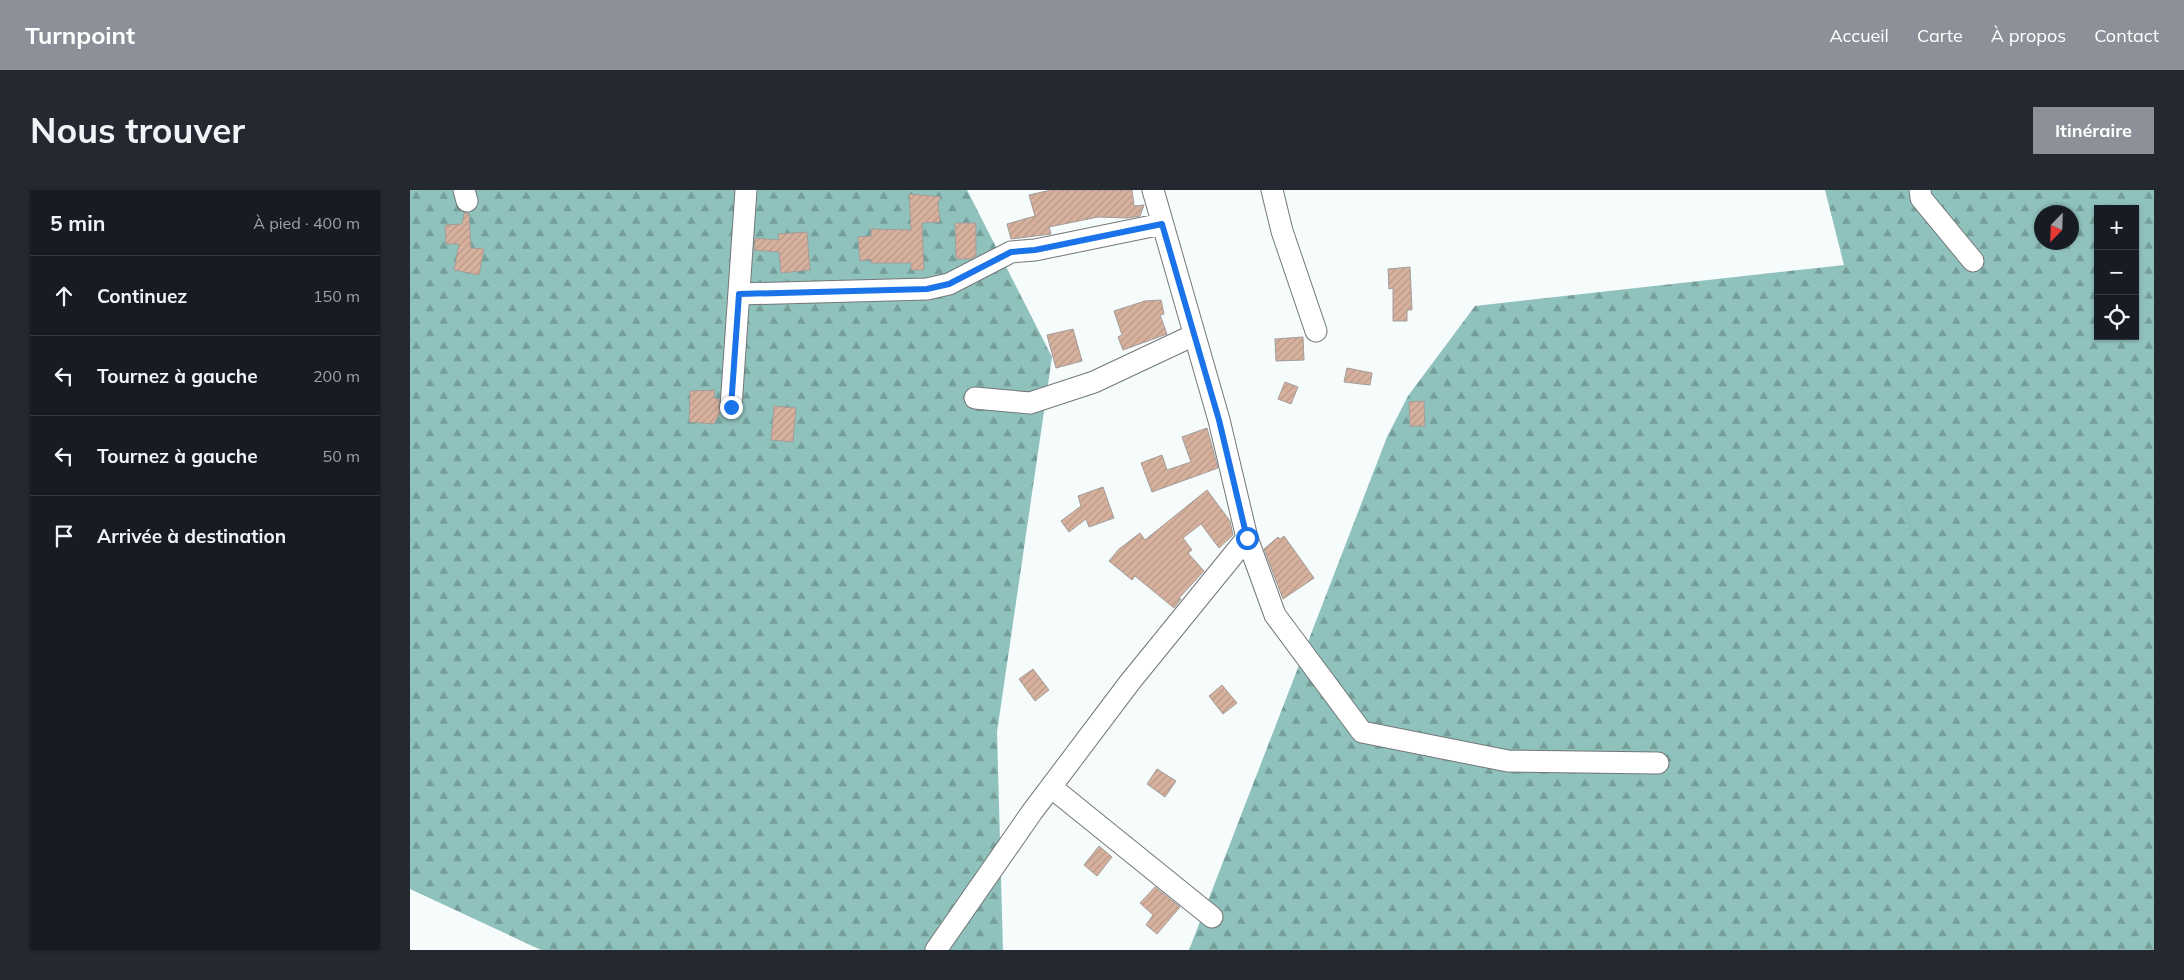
<!DOCTYPE html>
<html lang="fr">
<head>
<meta charset="utf-8">
<style>
  body { margin:0; font-family:Mulish,sans-serif; background:#242831; color:#f1f3f6 }
  .controls { position:absolute; right:15px; top:15px; display:grid; overflow:hidden; border-radius:0px; box-shadow:0 1px 4px #0004 }
  .controls button { width:45px; height:45px; display:grid; place-items:center; padding:0; border:0; border-bottom:1px solid #363941; background:#171b24; color:#f1f3f6; font:25px sans-serif }
  .compass { position:absolute; left:1624px; top:15px; width:45px; height:45px; border-radius:50%; background:#171b24; box-shadow:0 1px 4px #0004; rotate:203deg }
  .stop { position:absolute; width:15px; height:15px; margin:-11px; border:4px solid #1a73e8; border-radius:50%; background:#fff }
  .stop.end { background:#1a73e8; border-color:#fff; box-shadow:0 1px 5px #0008 }
  .list { margin:0; padding:0; list-style:none }
  h2 { display:flex; justify-content:space-between; align-items:center; height:65px; margin:0; padding:0 20px; font-size:21px }
  h2 small { font-size:16px; font-weight:400; color:#9ea1a6 }
  .list li { display:grid; grid-template-columns:32px 1fr auto; gap:15px; align-items:center; box-sizing:border-box; height:80px; padding:0 20px; border-top:1px solid #363941 }
  .list b { display:block; font-size:19px; white-space:nowrap }
  .list em { font-size:16px; font-style:normal; color:#9ea1a6 }
  .icon { flex:none; width:28px; height:28px; fill:none; stroke:currentColor; stroke-width:2; stroke-linecap:round; stroke-linejoin:round }
  .map { position:relative; flex:none; width:1744px; height:760px; overflow:hidden; border-radius:0px }
  header { display:flex; align-items:center; gap:30px; box-sizing:border-box; height:70px; padding:0 25px; background:#8c9099; color:#fff }
  header strong { font-size:24px }
  nav { display:flex; gap:28px; margin-inline-start:auto; font-size:18px }
  .intro { display:flex; align-items:center; justify-content:space-between; box-sizing:border-box; height:120px; padding:0 30px }
  h1 { margin:0; font-size:35px }
  .button { padding:12px 22px; border-radius:0px; background:#8c9099; color:#fff; font-size:18px; font-weight:700 }
  main { display:flex; gap:30px; padding:0 30px }
  aside { flex:1; background:#171b24; border-radius:0px; box-shadow:0 1px 4px #0004 }
  .map>svg:first-child { display:block }
  .forest { fill:url(#forest-firs); fill-rule:evenodd }
  .lines { fill:none; stroke-linecap:round; stroke-linejoin:round }
  .stream { stroke:#8dbfba; stroke-width:4.5 }
  .building { fill:url(#building-hatch); stroke:#a19d9b }
  .minor-casing { stroke:#737777; stroke-width:23 }
  .minor { stroke:#fff; stroke-width:21 }
  .route { stroke:#1a73e8; stroke-width:6 }
</style>
</head>
<body>
<header>
<strong>Turnpoint</strong>
<nav><a>Accueil</a><a>Carte</a><a>À propos</a><a>Contact</a></nav>
</header>
<div class="intro"><h1>Nous trouver</h1><a class="button">Itinéraire</a></div>
<main>
<aside>
<h2>5 min<small>À pied · 400 m</small></h2>
<ul class="list">
<li><svg class="icon" aria-label="ahead" viewBox="0 0 24 24"><path d="M12 20V5M6 11l6-6 6 6"/></svg><div><b>Continuez</b></div><em>150 m</em></li>
<li><svg class="icon" aria-label="left" viewBox="0 0 24 24"><path d="M17 20v-9H6M10 6l-5 5 5 5"/></svg><div><b>Tournez à gauche</b></div><em>200 m</em></li>
<li><svg class="icon" aria-label="left" viewBox="0 0 24 24"><path d="M17 20v-9H6M10 6l-5 5 5 5"/></svg><div><b>Tournez à gauche</b></div><em>50 m</em></li>
<li><svg class="icon" aria-label="arrive" viewBox="0 0 24 24"><path d="M6 21V4h12l-3 4 3 4H6"/></svg><div><b>Arrivée à destination</b></div></li>
</ul>
</aside>
<div class="map">
<svg width="1744" height="760" viewBox="0 0 1744 760">
  <defs>
    <pattern id="forest-firs" width="22" height="20" patternUnits="userSpaceOnUse" patternTransform="scale(1.25)"><rect width="22" height="20" fill="#90c2bd"/><path d="M5 1l3.5 6h-7zM16 11l3.5 6h-7z" fill="#759d99"/></pattern>
    <pattern id="building-hatch" width="6" height="6" patternUnits="userSpaceOnUse" patternTransform="scale(1.25)"><rect width="6" height="6" fill="#d7b19d"/><path d="M-1 1l2-2M0 6l6-6M5 7l2-2" fill="none" stroke="#b89887"/></pattern>
  </defs>
  <rect width="100%" height="100%" fill="#f6fbfb"/>
  <path class="forest" d="M 0,0 L 557,0 L 642,167 L 587,542 L 593,760 L 131,760 L 0,699 Z
    M 1415,0 L 1744,0 L 1744,760 L 779,760 L 977,247 L 998,206 L 1065,116 L 1434,75 ZM 1688,19 L 1725,19 L 1725,146 L 1688,146 ZM 1632,22 L 1662,22 L 1662,52 L 1632,52 Z"/>
  <g class="lines">
    <path class="stream" d="M 1493,313 L 1501,338"/>
  </g>
  <path class="building" d="M 641,0 L 722,0 L 724,16 L 734,15 L 730,26 L 717,28 L 688,27 L 639,37 L 641,44 L 601,49 L 597,34 L 625,26 L 619,5 Z
    M 499,4 L 531,7 L 528,13 L 530,32 L 512,33 L 514,80 L 501,80 L 501,73 L 461,73 L 461,69 L 450,71 L 448,47 L 461,46 L 461,39 L 501,40 Z
    M 54,23 L 59,23 L 61,58 L 74,59 L 69,85 L 44,80 L 49,54 L 36,54 L 35,35 L 52,34 Z
    M 545,33 L 566,33 L 566,66 L 561,69 L 546,69 Z
    M 397,42 L 400,80 L 371,83 L 369,62 L 344,60 L 345,48 L 369,50 L 368,44 Z
    M 1000,77 L 1002,120 L 997,120 L 997,131 L 983,131 L 983,98 L 979,99 L 978,79 Z
    M 751,110 L 754,124 L 750,125 L 757,144 L 713,160 L 708,147 L 712,145 L 704,121 L 735,111 Z
    M 663,139 L 672,171 L 646,178 L 637,145 Z
    M 893,147 L 894,170 L 866,171 L 865,149 Z
    M 937,178 L 962,183 L 960,195 L 934,192 Z
    M 875,192 L 888,197 L 881,214 L 868,209 Z
    M 305,200 L 304,208 L 309,209 L 310,223 L 304,234 L 279,232 L 280,201 Z
    M 1014,211 L 1015,236 L 1000,236 L 999,212 Z
    M 364,216 L 386,218 L 383,252 L 361,250 Z
    M 797,238 L 808,278 L 742,302 L 731,273 L 752,265 L 757,280 L 781,272 L 772,247 Z
    M 693,297 L 704,328 L 679,337 L 676,329 L 659,342 L 651,331 L 671,316 L 668,306 Z
    M 797,300 L 820,331 L 823,345 L 809,358 L 791,334 L 773,348 L 782,360 L 778,363 L 794,381 L 769,408 L 771,409 L 764,418 L 725,386 L 722,390 L 699,371 L 709,359 L 730,343 L 735,350 Z
    M 874,346 L 904,388 L 873,409 L 854,359 L 868,347 L 870,349 Z
    M 623,479 L 639,500 L 625,511 L 609,489 Z
    M 812,495 L 827,513 L 813,524 L 799,506 Z
    M 747,579 L 766,591 L 755,607 L 737,594 Z
    M 689,656 L 702,667 L 687,686 L 674,675 Z
    M 745,697 L 770,717 L 747,744 L 736,735 L 743,725 L 730,713 Z"/>
  <g class="lines">
    <g class="minor-casing">
      <path id="minor" d="M 54,0 L 57,11
        M 743,0 L 809,230 L 837,348 L 865,425 L 952,542 L 1098,571 L 1248,573
        M 862,0 L 872,41 L 906,141
        M 1510,0 L 1511,8 L 1563,71
        M 329,104 L 517,99 L 539,94 L 601,62 L 625,60 L 752,34
        M 565,208 L 620,213 L 684,192 L 784,145
        M 321,217 L 336,0
        M 641,597 L 802,727
        M 526,760 L 622,622 L 720,492 L 837,348"/>
    </g>
    <use href="#minor" class="minor"/>
  </g>
  <g class="lines">
    <path class="route" d="M 321,217 L 329,104 L 517,99 L 539,94 L 601,62 L 625,60 L 752,34 L 809,230 L 837,348"/>
  </g>
</svg>
<div class="controls">
<button>+</button>
<button>−</button>
<button><svg class="icon" aria-label="locate" viewBox="0 0 24 24"><circle cx="12" cy="12" r="6"/><path d="M12 2v4M12 18v4M2 12h4M18 12h4"/></svg></button>
</div>
<svg class="compass" viewBox="-18 -18 36 36"><path d="M0-13l5 13h-10z" fill="#e53935"/><path d="M0 13l5-13h-10z" fill="#9ea1a6"/></svg>
<div class="stop" style="left:837px;top:348px"></div>
<div class="stop end" style="left:321px;top:217px"></div>
</div>
</main>
</body>
</html>
